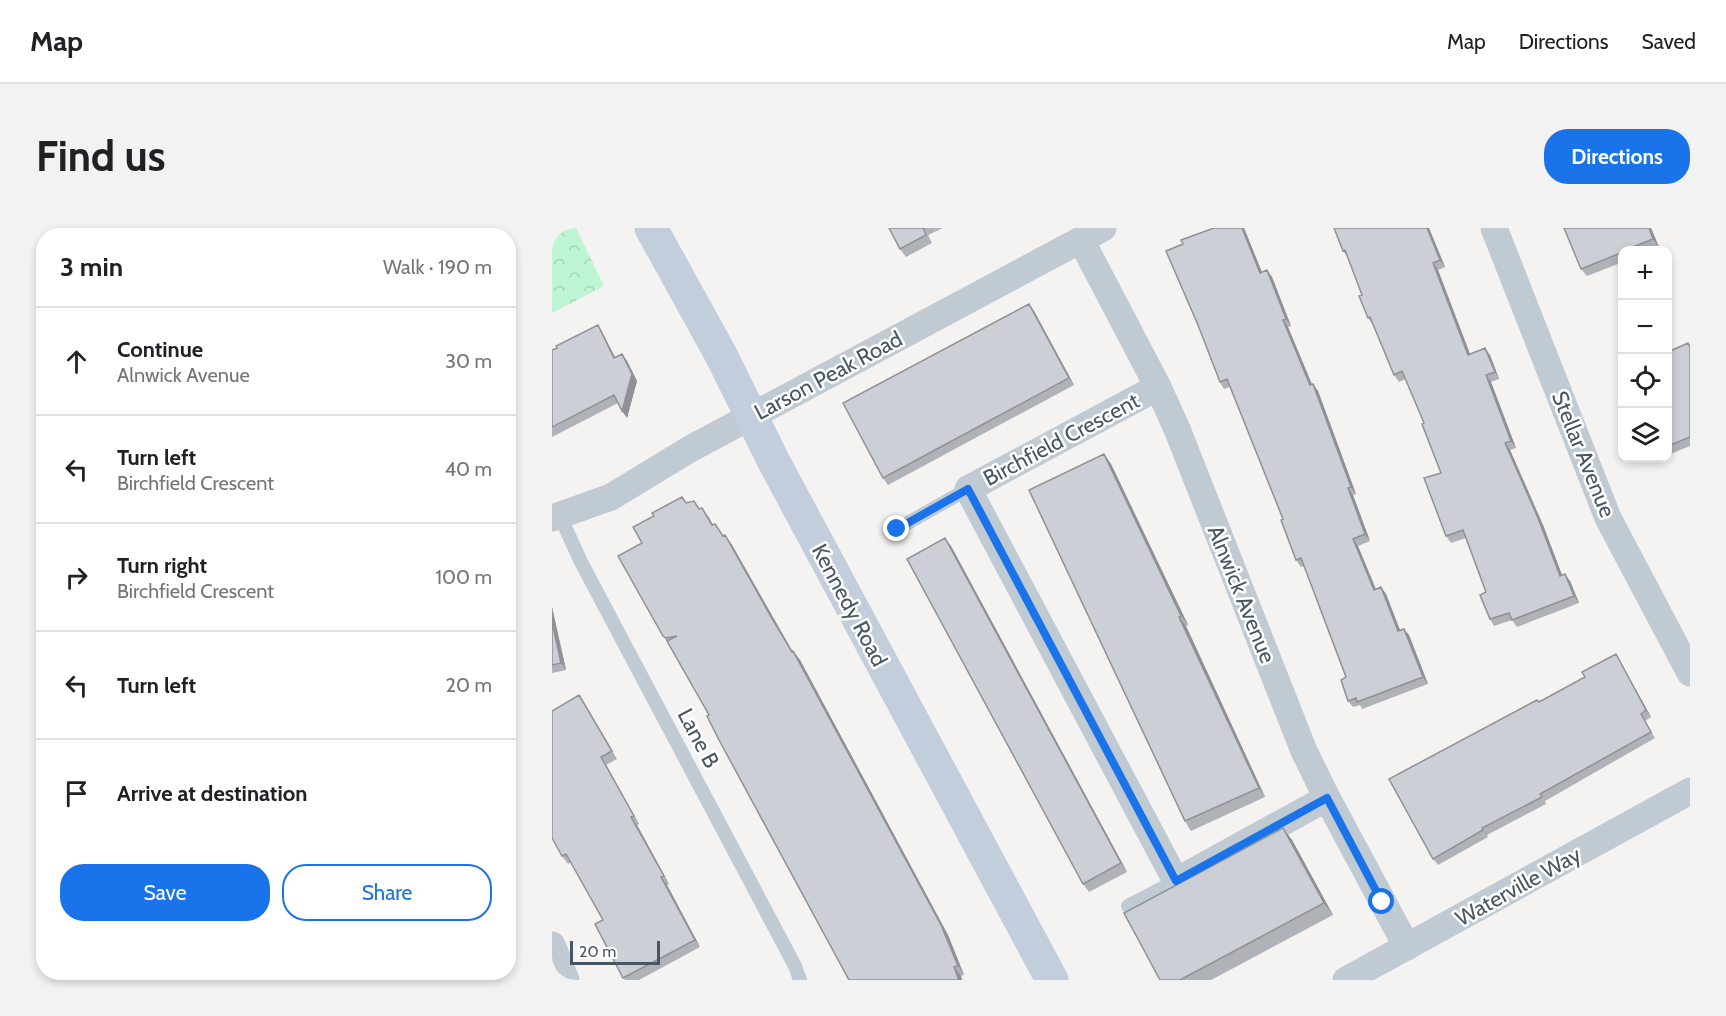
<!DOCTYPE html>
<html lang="en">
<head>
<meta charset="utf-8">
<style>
  body { margin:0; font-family:Cabin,sans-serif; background:#f2f2f2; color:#202124 }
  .controls { position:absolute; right:18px; top:18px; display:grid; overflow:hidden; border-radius:12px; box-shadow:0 3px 9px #0003 }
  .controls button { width:54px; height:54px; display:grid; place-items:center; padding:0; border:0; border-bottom:2px solid #e0e0e0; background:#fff; color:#202124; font:30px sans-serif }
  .scale { position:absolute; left:18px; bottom:15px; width:90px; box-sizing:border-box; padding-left:6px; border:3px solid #485663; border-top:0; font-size:16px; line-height:21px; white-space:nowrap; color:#485663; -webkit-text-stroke:4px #fff; paint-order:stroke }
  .stop { position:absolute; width:18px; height:18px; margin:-14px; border:4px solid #1a73e8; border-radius:50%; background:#fff }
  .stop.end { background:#1a73e8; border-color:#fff; box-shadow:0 2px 6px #0008 }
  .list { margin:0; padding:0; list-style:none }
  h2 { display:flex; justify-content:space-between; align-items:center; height:78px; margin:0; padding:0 24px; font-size:26px }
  h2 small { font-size:20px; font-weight:400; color:#757577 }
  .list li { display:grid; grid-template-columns:39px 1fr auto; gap:18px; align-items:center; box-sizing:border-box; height:108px; padding:0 24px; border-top:2px solid #e0e0e0 }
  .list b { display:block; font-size:22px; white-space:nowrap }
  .list p { margin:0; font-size:20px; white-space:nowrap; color:#757577 }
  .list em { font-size:20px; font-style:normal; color:#757577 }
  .actions { display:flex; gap:12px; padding:18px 24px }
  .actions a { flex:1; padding:14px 0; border:2px solid #1a73e8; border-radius:24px; text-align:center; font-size:21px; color:#1a73e8 }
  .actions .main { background:#1a73e8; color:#fff }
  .icon { flex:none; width:33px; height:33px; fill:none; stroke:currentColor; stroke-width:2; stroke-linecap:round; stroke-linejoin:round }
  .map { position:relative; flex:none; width:1138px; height:752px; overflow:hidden; border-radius:24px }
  header { display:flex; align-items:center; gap:36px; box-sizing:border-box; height:84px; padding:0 30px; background:#fff; border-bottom:2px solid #e0e0e0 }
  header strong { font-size:28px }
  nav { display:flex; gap:33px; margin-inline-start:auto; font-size:21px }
  .intro { display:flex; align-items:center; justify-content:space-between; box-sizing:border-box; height:144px; padding:0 36px }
  h1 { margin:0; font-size:42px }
  .button { padding:15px 27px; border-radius:24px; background:#1a73e8; color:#fff; font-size:21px; font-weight:700 }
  main { display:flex; gap:36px; padding:0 36px }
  aside { flex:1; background:#fff; border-radius:24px; box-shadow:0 3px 9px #0003 }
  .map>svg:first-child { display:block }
  .park { fill:url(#park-crowns) }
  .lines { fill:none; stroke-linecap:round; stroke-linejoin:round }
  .lane { stroke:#bfcad3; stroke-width:14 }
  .street { stroke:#bfcad3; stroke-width:27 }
  .secondary { stroke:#c2cedb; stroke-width:33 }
  .wall { fill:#afb2b7 }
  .shaded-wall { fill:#8f9195 }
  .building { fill:#cccfd5; stroke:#8f9195; stroke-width:1.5 }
  .route { stroke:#1a73e8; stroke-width:8 }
  .labels { text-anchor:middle; stroke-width:5; stroke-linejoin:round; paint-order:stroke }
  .street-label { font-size:22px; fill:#485663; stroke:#fff }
</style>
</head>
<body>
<header>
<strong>Map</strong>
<nav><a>Map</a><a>Directions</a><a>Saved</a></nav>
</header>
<div class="intro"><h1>Find us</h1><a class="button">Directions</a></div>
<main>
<aside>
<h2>3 min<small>Walk · 190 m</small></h2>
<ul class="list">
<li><svg class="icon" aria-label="ahead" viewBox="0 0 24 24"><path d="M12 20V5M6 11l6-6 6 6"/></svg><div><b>Continue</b><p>Alnwick Avenue</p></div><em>30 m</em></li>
<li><svg class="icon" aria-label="left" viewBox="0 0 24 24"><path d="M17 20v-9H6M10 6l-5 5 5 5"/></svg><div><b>Turn left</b><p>Birchfield Crescent</p></div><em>40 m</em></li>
<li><svg class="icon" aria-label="right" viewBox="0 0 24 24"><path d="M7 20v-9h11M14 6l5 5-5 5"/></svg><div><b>Turn right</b><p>Birchfield Crescent</p></div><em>100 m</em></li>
<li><svg class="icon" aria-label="left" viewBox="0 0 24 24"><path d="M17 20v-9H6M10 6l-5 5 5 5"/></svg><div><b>Turn left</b></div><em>20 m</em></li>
<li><svg class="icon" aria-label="arrive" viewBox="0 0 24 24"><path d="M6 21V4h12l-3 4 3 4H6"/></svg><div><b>Arrive at destination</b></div></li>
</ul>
<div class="actions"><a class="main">Save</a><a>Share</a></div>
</aside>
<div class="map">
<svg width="1138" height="752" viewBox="0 0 1138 752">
  <defs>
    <pattern id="park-crowns" width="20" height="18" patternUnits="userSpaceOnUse" patternTransform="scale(1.5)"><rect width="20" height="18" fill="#bef5d2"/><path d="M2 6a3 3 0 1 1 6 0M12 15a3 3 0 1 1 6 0" fill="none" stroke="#a5d4b7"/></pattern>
  </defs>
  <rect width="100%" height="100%" fill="#f5f2f2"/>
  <path class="park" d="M 0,0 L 24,0 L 52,58 L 0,85 Z"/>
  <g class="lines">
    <path class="lane" d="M 8,288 L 29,334 L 243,738 L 248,752
      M 345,301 L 416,261
      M 576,678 L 624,653"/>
    <path class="street" d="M 942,0 L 1056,290 L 1138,445
      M 529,12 L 606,159 L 625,201 L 752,523 L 775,570 L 855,719
      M 606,159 L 416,261 L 624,653 L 775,570
      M 0,290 L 59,269 L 138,221 L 551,0
      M 0,717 L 14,752
      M 794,752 L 1138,563"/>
    <path class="secondary" d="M 99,0 L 169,127 L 222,234 L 500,752"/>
  </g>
  <path class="wall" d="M 337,0 L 391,0 L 376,7 L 380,15 L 354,29 L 348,21 Z
    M 662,0 L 692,0 L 710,44 L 715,42 L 720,49 L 739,98 L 736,99 L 760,156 L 761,156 L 766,163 L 804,266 L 801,267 L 818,313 L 806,318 L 824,361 L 829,359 L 834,366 L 848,402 L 857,407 L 876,456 L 810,481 L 808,477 L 801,479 L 796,473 L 794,449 L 752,338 L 749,339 L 744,332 L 731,291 L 678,159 L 672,161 L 668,154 L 631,16 Z
    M 877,0 L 893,39 L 886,42 L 918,126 L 938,127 L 947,151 L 939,154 L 964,220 L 958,222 L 991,297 L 1010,347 L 1018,353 L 1027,375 L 965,399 L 960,392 L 942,398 L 938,391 L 934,364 L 914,310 L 899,315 L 894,308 L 889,245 L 872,195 L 854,151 L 847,154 L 842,147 L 821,97 L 816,90 L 810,67 L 796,30 L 791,23 Z
    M 1012,0 L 1099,0 L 1107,19 L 1097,22 L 1071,22 L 1071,34 L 1035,48 L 1029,41 Z
    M 477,76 L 482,83 L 522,157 L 336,257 L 331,250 Z
    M 50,104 L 63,129 L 70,126 L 75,133 L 85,153 L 75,190 L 66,175 L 0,209 L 0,122 Z
    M 1136,115 L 1138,117 L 1138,218 L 1116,227 L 1116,124 Z
    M 552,226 L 559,236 L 636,397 L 634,398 L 713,569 L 639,603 L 633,593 Z
    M 1099,230 L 1110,230 L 1101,233 Z
    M 130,269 L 134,275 L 148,281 L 157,289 L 161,297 L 171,308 L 173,307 L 180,317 L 240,423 L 241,423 L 248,432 L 396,707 L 412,747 L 409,748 L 410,752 L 297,752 L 157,487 L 118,418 L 111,408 L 90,315 L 102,288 Z
    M 399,318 L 575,644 L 537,664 L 531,656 Z
    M 0,379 L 14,442 L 0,445 Z
    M 1064,426 L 1068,433 L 1099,489 L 1093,493 L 1103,510 L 993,573 L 994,576 L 935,607 L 936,609 L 886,637 L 881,631 L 987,474 L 1033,449 Z
    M 32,475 L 65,531 L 54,537 L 87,596 L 85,597 L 117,656 L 115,657 L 148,719 L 87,752 L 73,752 L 71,750 L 51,692 L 19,634 L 16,636 L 10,628 Z
    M 731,600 L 740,612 L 781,687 L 659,752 L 608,752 Z"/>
  <path class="shaded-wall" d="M 690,0 L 692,0 L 713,52 L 708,45 Z
    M 875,0 L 877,0 L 893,39 L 888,32 Z
    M 1097,0 L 1099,0 L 1107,19 L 1101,11 Z
    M 881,35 L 886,42 L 921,134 L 916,127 Z
    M 715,42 L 720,49 L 739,98 L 734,91 Z
    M 477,76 L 482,83 L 522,157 L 517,150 Z
    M 731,92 L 736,99 L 763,164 L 758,157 Z
    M 46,97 L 50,104 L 67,137 L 62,130 Z
    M 933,120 L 938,127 L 947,151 L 943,144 Z
    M 70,126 L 75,133 L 85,153 L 75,190 L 70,183 Z
    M 934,147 L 939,154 L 964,220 L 959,213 Z
    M 761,156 L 766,163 L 804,266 L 799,259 Z
    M 953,215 L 958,222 L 991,297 L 1013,355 L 1008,348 Z
    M 552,226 L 559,236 L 636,397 L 629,388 Z
    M 796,260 L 801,267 L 818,313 L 813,306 Z
    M 173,307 L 180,317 L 246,433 L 218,387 Z
    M 393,310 L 399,318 L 575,644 L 569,635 Z
    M 801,311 L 806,318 L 827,369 L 822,362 Z
    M 1013,346 L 1018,353 L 1027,375 L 1022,368 Z
    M 829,359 L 834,366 L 851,410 L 846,403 Z
    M 0,379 L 14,442 L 9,435 L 0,394 Z
    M 627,389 L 634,398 L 713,569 L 707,560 Z
    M 852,401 L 857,407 L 876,456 L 871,449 Z
    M 241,423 L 248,432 L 396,707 L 412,747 L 406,738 Z
    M 1064,426 L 1068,433 L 1099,489 L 1094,482 Z
    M 49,529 L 54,537 L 87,596 L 82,588 Z
    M 79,589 L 85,597 L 117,656 L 112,648 Z
    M 731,600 L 740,612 L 781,687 L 772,675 Z
    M 109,649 L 115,657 L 148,719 L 143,712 Z
    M 402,739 L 409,748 L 410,752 L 407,752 Z"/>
  <path class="building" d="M 337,0 L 371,0 L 374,7 L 348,21 Z
    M 662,0 L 690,0 L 708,45 L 715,42 L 734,91 L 731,92 L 758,157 L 761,156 L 799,259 L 796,260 L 813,306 L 801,311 L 822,362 L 829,359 L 846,403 L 852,401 L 871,449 L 805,474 L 804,470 L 796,473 L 789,452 L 794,449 L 749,330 L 744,332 L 729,292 L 731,291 L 675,151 L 668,154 L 646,97 L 614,23 L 631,16 L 629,12 Z
    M 782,0 L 875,0 L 888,32 L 881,35 L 916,127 L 933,120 L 943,144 L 934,147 L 959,213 L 953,215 L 986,290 L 1008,348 L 1013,346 L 1022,368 L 960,392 L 957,385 L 938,391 L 928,367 L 934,364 L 911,302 L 894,308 L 872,250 L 889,245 L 870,196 L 872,195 L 850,143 L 842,147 L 818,89 L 816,90 L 807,68 L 810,67 L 793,22 L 791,23 Z
    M 1012,0 L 1097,0 L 1101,11 L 1073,22 L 1071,22 L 1071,24 L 1029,41 Z
    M 477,76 L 517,150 L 331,250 L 291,175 Z
    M 46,97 L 62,130 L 70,126 L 80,146 L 70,183 L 62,167 L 0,199 L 0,122 L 5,120 L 4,118 Z
    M 1136,115 L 1138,119 L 1138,209 L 1116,218 L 1116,124 Z
    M 552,226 L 629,388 L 627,389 L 707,560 L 633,593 L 477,262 Z
    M 130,269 L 134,275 L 142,273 L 147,281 L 150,280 L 160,297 L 163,296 L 171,308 L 173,307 L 218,387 L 240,424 L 241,423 L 389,697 L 406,738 L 402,739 L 407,752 L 297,752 L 167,512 L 155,488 L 157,487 L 115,413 L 125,408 L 114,410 L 111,408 L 66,328 L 90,315 L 81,299 L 102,288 L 100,285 Z
    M 393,310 L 569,635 L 531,656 L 355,331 Z
    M 0,394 L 9,435 L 0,437 Z
    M 1064,426 L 1094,482 L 1089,486 L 1099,504 L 988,566 L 990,569 L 930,600 L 931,602 L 881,631 L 837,551 L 985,472 L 987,474 L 1033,449 L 1030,444 Z
    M 27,467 L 60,523 L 49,529 L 82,588 L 79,589 L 112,648 L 109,649 L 143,712 L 71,750 L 43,696 L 51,692 L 14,626 L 10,628 L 0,610 L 0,483 Z
    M 731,600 L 772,675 L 628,752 L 608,752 L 572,685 Z"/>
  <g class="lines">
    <path class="route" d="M 345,301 L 416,261 L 624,653 L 775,570 L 830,674"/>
  </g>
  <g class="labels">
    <g class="street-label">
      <text transform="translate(276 147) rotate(-28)" y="8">Larson Peak Road</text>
      <text transform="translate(509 211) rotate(-28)" y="8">Birchfield Crescent</text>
      <text transform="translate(1032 226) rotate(68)" y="8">Stellar Avenue</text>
      <text transform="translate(690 366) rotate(68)" y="8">Alnwick Avenue</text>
      <text transform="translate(298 377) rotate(62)" y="8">Kennedy Road</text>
      <text transform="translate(147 510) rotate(62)" y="8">Lane B</text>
      <text transform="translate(966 658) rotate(-29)" y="8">Waterville Way</text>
    </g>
  </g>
</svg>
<div class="controls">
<button>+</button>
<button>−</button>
<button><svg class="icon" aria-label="locate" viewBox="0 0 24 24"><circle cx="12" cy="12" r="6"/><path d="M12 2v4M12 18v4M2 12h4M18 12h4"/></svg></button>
<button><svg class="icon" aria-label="layers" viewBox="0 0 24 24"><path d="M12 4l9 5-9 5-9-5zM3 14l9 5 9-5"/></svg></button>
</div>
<div class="scale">20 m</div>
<div class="stop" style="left:830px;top:674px"></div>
<div class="stop end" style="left:345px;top:301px"></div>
</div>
</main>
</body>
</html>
